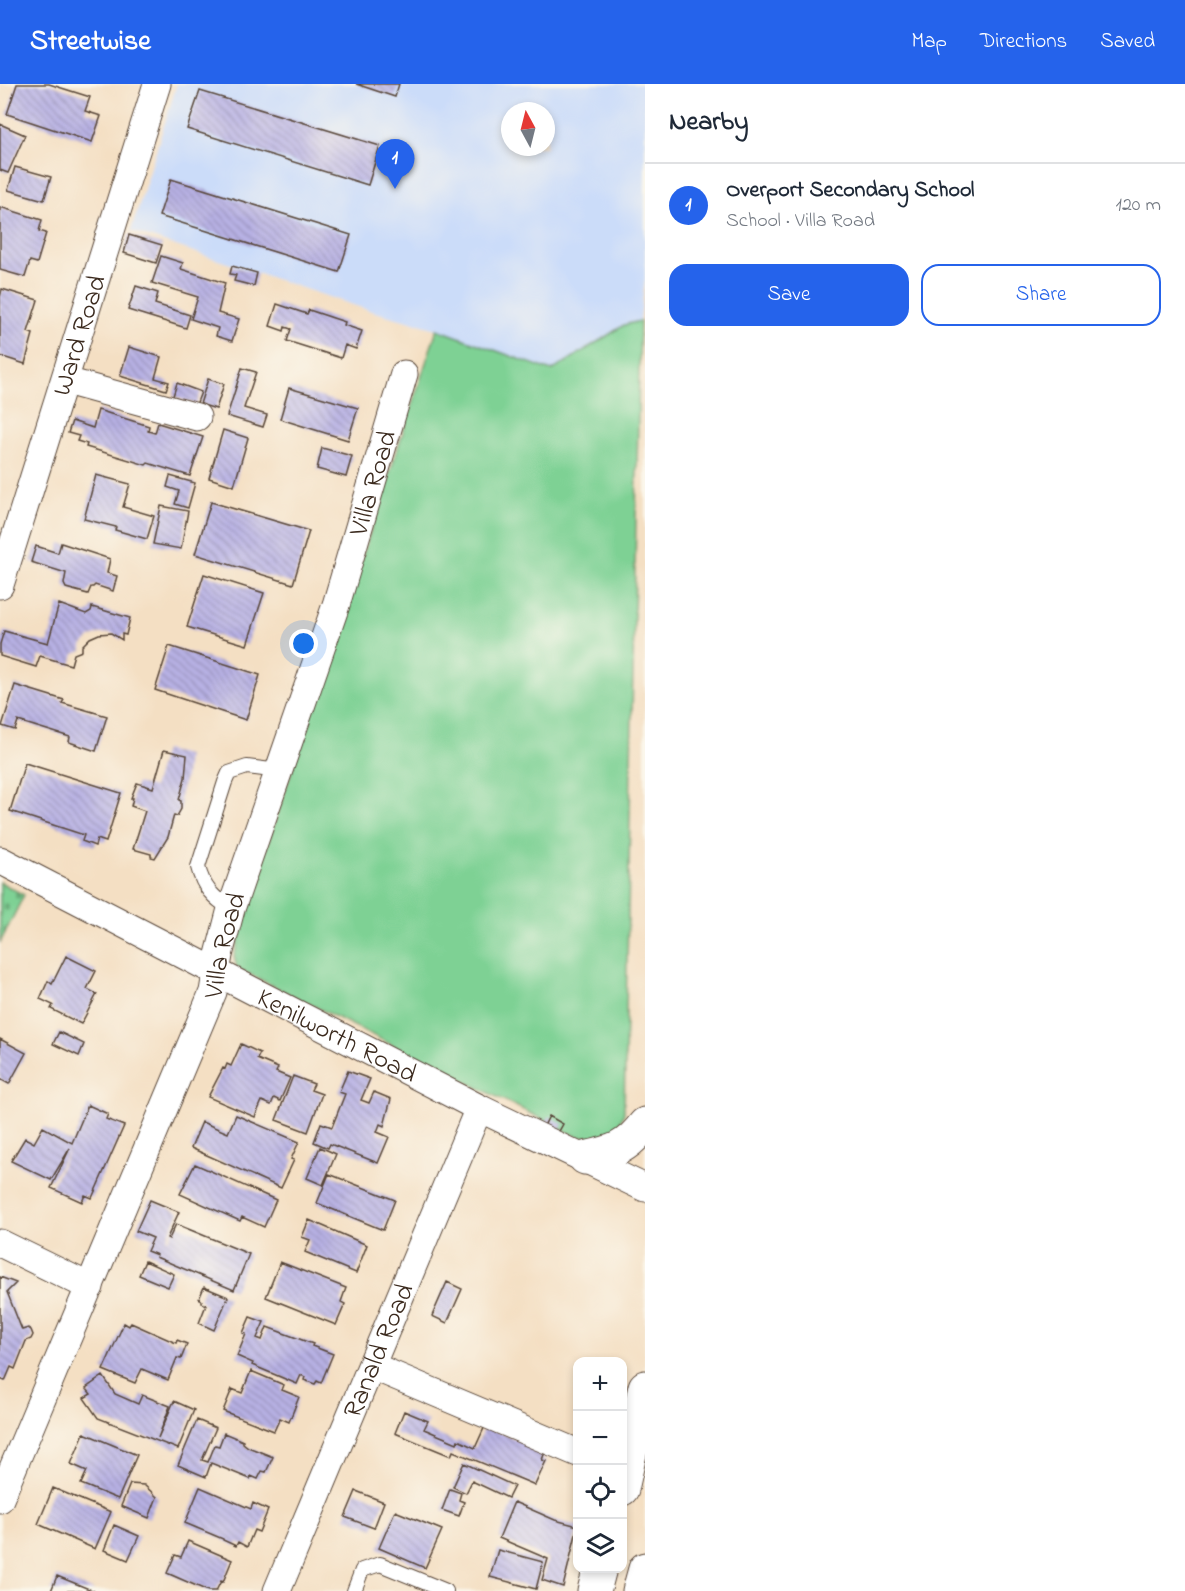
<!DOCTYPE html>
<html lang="en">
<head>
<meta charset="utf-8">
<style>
  body { margin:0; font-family:"Indie Flower",sans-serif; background:#f6f6f7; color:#1f2937 }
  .controls { position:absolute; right:18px; bottom:18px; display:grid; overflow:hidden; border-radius:12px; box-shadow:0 3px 9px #0003 }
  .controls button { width:54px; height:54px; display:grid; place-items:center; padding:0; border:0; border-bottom:2px solid #e0e1e3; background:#fff; color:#1f2937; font:30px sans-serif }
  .compass { position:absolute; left:501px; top:18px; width:54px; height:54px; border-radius:50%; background:#fff; box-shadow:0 3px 9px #0003; rotate:353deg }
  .you { position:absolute; left:304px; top:560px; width:21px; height:21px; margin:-15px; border:4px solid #fff; border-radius:50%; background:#1a73e8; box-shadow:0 0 0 9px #1a73e833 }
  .badge { display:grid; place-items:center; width:39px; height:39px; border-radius:50%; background:#2563eb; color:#fff; font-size:20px; font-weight:700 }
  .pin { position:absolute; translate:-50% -50px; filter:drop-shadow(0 2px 3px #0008) }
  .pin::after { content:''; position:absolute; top:32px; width:21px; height:18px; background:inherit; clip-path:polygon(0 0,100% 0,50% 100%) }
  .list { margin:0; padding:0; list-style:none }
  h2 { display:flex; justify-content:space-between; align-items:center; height:78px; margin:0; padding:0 24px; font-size:26px }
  h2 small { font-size:20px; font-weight:400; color:#747a83 }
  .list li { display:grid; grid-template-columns:39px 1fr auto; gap:18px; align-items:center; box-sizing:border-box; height:84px; padding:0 24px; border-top:2px solid #e0e1e3 }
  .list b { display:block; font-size:22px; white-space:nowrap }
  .list p { margin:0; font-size:20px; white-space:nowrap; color:#747a83 }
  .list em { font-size:20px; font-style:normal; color:#747a83 }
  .actions { display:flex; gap:12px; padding:18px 24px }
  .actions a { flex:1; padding:14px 0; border:2px solid #2563eb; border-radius:18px; text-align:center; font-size:21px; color:#2563eb }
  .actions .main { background:#2563eb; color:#fff }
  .icon { flex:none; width:33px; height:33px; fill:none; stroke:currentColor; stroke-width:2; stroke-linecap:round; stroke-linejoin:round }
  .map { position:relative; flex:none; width:645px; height:1507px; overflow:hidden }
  header { display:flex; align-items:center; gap:36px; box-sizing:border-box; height:84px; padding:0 30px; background:#2563eb; color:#fff }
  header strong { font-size:28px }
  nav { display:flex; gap:33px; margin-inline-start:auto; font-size:21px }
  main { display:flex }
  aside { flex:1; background:#fff }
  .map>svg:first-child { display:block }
  .built { fill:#cbdcf9; fill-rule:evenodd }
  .green { fill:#7ed194; stroke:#5c7e59; stroke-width:1.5 }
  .cemetery { fill:url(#cemetery-stones); stroke:#5c7e59; stroke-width:1.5 }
  .building { fill:url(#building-back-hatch) }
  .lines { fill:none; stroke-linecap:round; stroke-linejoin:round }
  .lane-casing { stroke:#574537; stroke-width:16 }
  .street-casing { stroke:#574537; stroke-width:29 }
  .secondary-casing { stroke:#574537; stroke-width:35 }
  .lane { stroke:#fff; stroke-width:14 }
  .street { stroke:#fff; stroke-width:27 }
  .secondary { stroke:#fff; stroke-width:33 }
  .labels { text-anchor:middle; stroke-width:4.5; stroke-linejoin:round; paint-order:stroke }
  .street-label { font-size:27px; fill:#3b2a1e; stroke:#fbf7ec }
</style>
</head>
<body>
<header>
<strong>Streetwise</strong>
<nav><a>Map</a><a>Directions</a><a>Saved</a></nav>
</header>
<main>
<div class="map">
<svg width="645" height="1507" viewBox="0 0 645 1507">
  <defs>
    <pattern id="cemetery-stones" width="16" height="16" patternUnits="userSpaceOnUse" patternTransform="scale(1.5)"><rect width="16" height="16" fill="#7ed194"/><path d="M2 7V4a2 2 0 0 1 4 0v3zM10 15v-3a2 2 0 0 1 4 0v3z" fill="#68aa78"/></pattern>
    <pattern id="building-back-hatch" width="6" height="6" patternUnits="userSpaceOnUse" patternTransform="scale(1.5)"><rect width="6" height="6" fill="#b7b1e4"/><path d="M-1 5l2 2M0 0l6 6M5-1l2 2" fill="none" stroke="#9690b8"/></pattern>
  </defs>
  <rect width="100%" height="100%" fill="#fbf7ec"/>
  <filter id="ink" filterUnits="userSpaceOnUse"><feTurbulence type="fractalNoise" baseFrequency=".0167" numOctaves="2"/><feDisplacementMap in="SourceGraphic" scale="12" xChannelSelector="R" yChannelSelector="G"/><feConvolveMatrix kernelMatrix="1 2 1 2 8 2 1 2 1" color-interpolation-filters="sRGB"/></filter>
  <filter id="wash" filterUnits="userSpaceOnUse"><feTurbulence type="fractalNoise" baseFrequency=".008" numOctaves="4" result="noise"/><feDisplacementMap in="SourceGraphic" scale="24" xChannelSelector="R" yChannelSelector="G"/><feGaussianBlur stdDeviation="1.35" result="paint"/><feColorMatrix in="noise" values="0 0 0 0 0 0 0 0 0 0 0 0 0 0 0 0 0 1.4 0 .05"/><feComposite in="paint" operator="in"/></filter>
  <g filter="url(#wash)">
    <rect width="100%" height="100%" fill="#f4dfc3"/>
    <path class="built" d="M 177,0 L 645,0 L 645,195 L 640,237 L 624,241 L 552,287 L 437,245 L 371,227 L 131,147 ZM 510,27 L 546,27 L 546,63 L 510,63 Z"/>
    <path class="green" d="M 640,237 L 624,1029 C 617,1052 599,1054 578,1053 L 237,884 L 234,873 L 245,829 L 437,245 L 552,287 L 624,241 Z"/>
    <path class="cemetery" d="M 0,798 L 24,811 L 0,859 Z"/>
    <g id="blocks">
      <path class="building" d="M 17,0 L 49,0 L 90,13 L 85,27 L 101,32 L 92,58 L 7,30 Z
        M 356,0 L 399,0 L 395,13 Z
        M 200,7 L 380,62 L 368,101 L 187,45 Z
        M 0,40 L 25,51 L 8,89 L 0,86 Z
        M 15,83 L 51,93 L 44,116 L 8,106 Z
        M 171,95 L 351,151 L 339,188 L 159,132 Z
        M 0,123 L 42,136 L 39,147 L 46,149 L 37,179 L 30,177 L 25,193 L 0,186 Z
        M 129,151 L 162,161 L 156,179 L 124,169 Z
        M 161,172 L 183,179 L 181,185 L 225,199 L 218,229 L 239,235 L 232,257 L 216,252 L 218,244 L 191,235 L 198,213 L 152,199 Z
        M 232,182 L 257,189 L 254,202 L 234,197 L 236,191 L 230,190 Z
        M 136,202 L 158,209 L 155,220 L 190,231 L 186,244 L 128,226 Z
        M 2,205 L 38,216 L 28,248 L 33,250 L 25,280 L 0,272 L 0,213 Z
        M 277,220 L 307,230 L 309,226 L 345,238 L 344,241 L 362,247 L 356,265 L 345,261 L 341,274 L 287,257 L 291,245 L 285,243 L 284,247 L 270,242 Z
        M 129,263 L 161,273 L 155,294 L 169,298 L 166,306 L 120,292 Z
        M 242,284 L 256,288 L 244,324 L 267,331 L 263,343 L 227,332 Z
        M 208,295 L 224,300 L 216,325 L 200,320 Z
        M 177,299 L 201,308 L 196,321 L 173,312 Z
        M 289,304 L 358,324 L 348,356 L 280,335 Z
        M 98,326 L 149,342 L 148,347 L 155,349 L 158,339 L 203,353 L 190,392 L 148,379 L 146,381 L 86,363 L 87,360 L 77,357 L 79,352 L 68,349 L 72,337 L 93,344 Z
        M 223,346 L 248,354 L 234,402 L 209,394 Z
        M 322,364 L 352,372 L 346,393 L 317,385 Z
        M 96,391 L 130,400 L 123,423 L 154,432 L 147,455 L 115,446 L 116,443 L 84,435 Z
        M 170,392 L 195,399 L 188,424 L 175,420 L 179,407 L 167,403 Z
        M 211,418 L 309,447 L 293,500 L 195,470 Z
        M 161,422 L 188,427 L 181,465 L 153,460 Z
        M 61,459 L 110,475 L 107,489 L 117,492 L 113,507 L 95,501 L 93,503 L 91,503 L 88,510 L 66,504 L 64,500 L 66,489 L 31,478 L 36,462 L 58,469 Z
        M 204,490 L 264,509 L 247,561 L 187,543 Z
        M 59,520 L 86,530 L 91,527 L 92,523 L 130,534 L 126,551 L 122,550 L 122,556 L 111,549 L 99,550 L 90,554 L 82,562 L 82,567 L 74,570 L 71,581 L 40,572 L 36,583 L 0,572 L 0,560 L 4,547 L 48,559 Z
        M 169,562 L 260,591 L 246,636 L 155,606 Z
        M 15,601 L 64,616 L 62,619 L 107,632 L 96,667 L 69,658 L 70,653 L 18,637 L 15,646 L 2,642 Z
        M 164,666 L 187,671 L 185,694 L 179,716 L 181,717 L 181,725 L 177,732 L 174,731 L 168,753 L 155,774 L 151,773 L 151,770 L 133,765 L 145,727 L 131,722 L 133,714 L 131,714 L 137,699 L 153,704 Z
        M 25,679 L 121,709 L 106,758 L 97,755 L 95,762 L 82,757 L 84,751 L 10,727 Z
        M 66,872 L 96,887 L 87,905 L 97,910 L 81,940 L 51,925 L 53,921 L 40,915 L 48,897 L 52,900 Z
        M 59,948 L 84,960 L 79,972 L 53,960 Z
        M 0,955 L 26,969 L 9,1000 L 0,995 Z
        M 241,960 L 260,969 L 257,975 L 278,984 L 276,988 L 290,994 L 280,1017 L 274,1014 L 271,1021 L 262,1017 L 255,1033 L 208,1013 L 223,984 L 225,985 L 227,980 L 231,982 Z
        M 348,987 L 370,995 L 361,1016 L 369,1019 L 374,1008 L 391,1015 L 384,1042 L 380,1040 L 377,1048 L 389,1053 L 378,1079 L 330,1060 L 328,1064 L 314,1058 L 321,1039 L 332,1043 L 345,1010 L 339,1008 Z
        M 293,992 L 314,1000 L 311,1006 L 322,1010 L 308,1048 L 276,1036 Z
        M 88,1021 L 108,1030 L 106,1035 L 124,1042 L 92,1114 L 85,1111 L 82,1118 L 51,1104 L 70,1064 L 51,1096 L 11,1077 L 25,1054 L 34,1059 L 43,1043 L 72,1059 Z
        M 236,1031 L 299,1058 L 291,1075 L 294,1076 L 281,1104 L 191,1064 L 202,1038 L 228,1049 Z
        M 549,1032 L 563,1040 L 558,1049 L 544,1042 Z
        M 320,1063 L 336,1070 L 323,1101 L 307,1094 Z
        M 195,1080 L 276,1116 L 264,1143 L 242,1133 L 240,1137 L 180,1110 Z
        M 329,1090 L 395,1116 L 383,1146 L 317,1119 Z
        M 150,1116 L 179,1128 L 167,1154 L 169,1155 L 176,1140 L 249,1170 L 234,1206 L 156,1173 L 157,1171 L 147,1167 L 153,1154 L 136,1147 Z
        M 309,1136 L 367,1161 L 356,1189 L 305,1168 L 310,1156 L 302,1153 Z
        M 145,1177 L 174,1190 L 168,1203 L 139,1191 Z
        M 280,1178 L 346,1204 L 341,1218 L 345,1220 L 336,1241 L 266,1213 Z
        M 0,1193 L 16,1199 L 7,1208 L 22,1246 L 28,1244 L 31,1246 L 33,1251 L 31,1255 L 26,1257 L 15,1285 L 11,1283 L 5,1297 L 0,1295 Z
        M 447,1198 L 462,1205 L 447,1239 L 432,1232 Z
        M 204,1203 L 228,1213 L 214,1246 L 199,1239 L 206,1221 L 202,1219 L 202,1217 L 199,1215 Z
        M 250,1233 L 264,1238 L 257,1254 L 262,1256 L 267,1243 L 313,1260 L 312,1262 L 333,1270 L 321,1299 L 317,1297 L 315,1300 L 304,1296 L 305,1293 L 301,1291 L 297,1300 L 252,1281 L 253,1279 L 237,1272 L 246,1250 L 243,1249 Z
        M 124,1239 L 129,1242 L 131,1239 L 176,1259 L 177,1256 L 187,1260 L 181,1275 L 177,1274 L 168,1296 L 142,1285 L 135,1299 L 103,1286 Z
        M 251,1287 L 284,1301 L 282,1306 L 299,1313 L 289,1338 L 280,1334 L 274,1347 L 223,1327 L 232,1305 L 242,1309 Z
        M 103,1292 L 115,1310 L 138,1320 L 142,1311 L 170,1322 L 158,1354 L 174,1317 L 194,1326 L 178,1365 L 98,1334 L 84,1314 L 91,1310 L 86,1304 Z
        M 404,1327 L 428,1337 L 424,1345 L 457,1359 L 458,1356 L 475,1364 L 485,1342 L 545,1368 L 542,1376 L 546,1377 L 535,1401 L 453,1367 L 451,1372 L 395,1349 Z
        M 197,1336 L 216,1344 L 202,1376 L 208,1378 L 215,1361 L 219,1362 L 224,1349 L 243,1357 L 243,1359 L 248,1363 L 273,1373 L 266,1388 L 262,1387 L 258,1395 L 251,1392 L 250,1395 L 211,1379 L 206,1393 L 178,1381 Z
        M 84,1349 L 137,1371 L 118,1415 L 81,1400 L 87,1387 L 71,1380 Z
        M 464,1379 L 514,1402 L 508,1414 L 472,1397 L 466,1409 L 453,1403 Z
        M 130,1400 L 144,1401 L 157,1413 L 149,1434 L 121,1422 Z
        M 200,1403 L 251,1425 L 253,1419 L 268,1426 L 259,1448 L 254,1446 L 247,1463 L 238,1458 L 236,1462 L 223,1456 L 223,1455 L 185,1439 Z
        M 53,1404 L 111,1428 L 95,1465 L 38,1440 Z
        M 450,1405 L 461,1409 L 459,1416 L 464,1418 L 459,1432 L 442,1426 Z
        M 356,1407 L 384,1418 L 374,1444 L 345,1433 Z
        M 514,1418 L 555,1436 L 578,1442 L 563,1503 L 542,1496 L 548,1475 L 499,1454 Z
        M 395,1427 L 442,1446 L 425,1484 L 379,1464 Z
        M 114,1441 L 139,1452 L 128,1476 L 104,1466 Z
        M 188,1457 L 232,1476 L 223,1498 L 221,1497 L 216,1507 L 208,1507 L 167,1489 L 175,1471 L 181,1473 Z
        M 498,1466 L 543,1478 L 536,1505 L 490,1493 Z
        M 57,1492 L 94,1507 L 51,1507 Z"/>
    </g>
  </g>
  <g filter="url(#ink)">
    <use href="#blocks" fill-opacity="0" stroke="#574537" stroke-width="1.5"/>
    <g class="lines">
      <g class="lane-casing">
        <path id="lane" d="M 231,825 C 213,814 203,803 198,783 L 225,698 L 229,689 L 247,683 L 279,687
          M 354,1507 L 362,1486 L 380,1480 L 446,1507"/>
      </g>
      <g class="street-casing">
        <g id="street">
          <path d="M 66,297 L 197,333"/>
          <path id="s1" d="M 0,501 L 157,0"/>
          <path id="s2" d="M 0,776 L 479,1024 L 645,1104"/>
          <path d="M 0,1159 L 90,1203"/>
          <path d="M 372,1282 L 578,1369"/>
          <path id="s3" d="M 0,1415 L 213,908 L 219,871 L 231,825 L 336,521 L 404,290"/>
          <path id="s4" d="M 277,1507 L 479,1024"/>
        </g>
      </g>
      <g class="secondary-casing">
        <path id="secondary" d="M 585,1074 C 614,1068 627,1064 645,1040
          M 622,1405 L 645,1303
          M 594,1507 L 600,1484
          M 639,1507 L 645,1485"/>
      </g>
      <use href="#lane" class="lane"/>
      <use href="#street" class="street"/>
      <use href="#secondary" class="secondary"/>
    </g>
  </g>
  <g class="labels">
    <g class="street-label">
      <text dy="9" stroke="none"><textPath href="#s1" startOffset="262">Ward Road</textPath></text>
      <text dy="9" stroke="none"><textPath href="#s3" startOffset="1084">Villa Road</textPath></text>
      <text dy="9" stroke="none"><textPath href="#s3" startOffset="598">Villa Road</textPath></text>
      <text dy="9" stroke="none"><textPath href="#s2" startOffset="380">Kenilworth Road</textPath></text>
      <text dy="9" stroke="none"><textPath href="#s4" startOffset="261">Ranald Road</textPath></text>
    </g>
  </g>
</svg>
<div class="controls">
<button>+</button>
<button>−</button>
<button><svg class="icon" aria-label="locate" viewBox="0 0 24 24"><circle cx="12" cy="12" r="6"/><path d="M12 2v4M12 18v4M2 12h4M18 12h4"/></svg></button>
<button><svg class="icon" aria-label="layers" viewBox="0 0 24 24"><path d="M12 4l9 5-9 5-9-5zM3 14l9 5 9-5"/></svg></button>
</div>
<svg class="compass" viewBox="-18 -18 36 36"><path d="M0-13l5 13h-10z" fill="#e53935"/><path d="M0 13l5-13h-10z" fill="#747a83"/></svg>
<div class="you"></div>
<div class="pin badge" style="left:395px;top:105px">1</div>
</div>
<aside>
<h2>Nearby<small></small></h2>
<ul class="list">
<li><span class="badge">1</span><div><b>Overport Secondary School</b><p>School · Villa Road</p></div><em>120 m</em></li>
</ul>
<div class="actions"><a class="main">Save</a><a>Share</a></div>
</aside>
</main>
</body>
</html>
